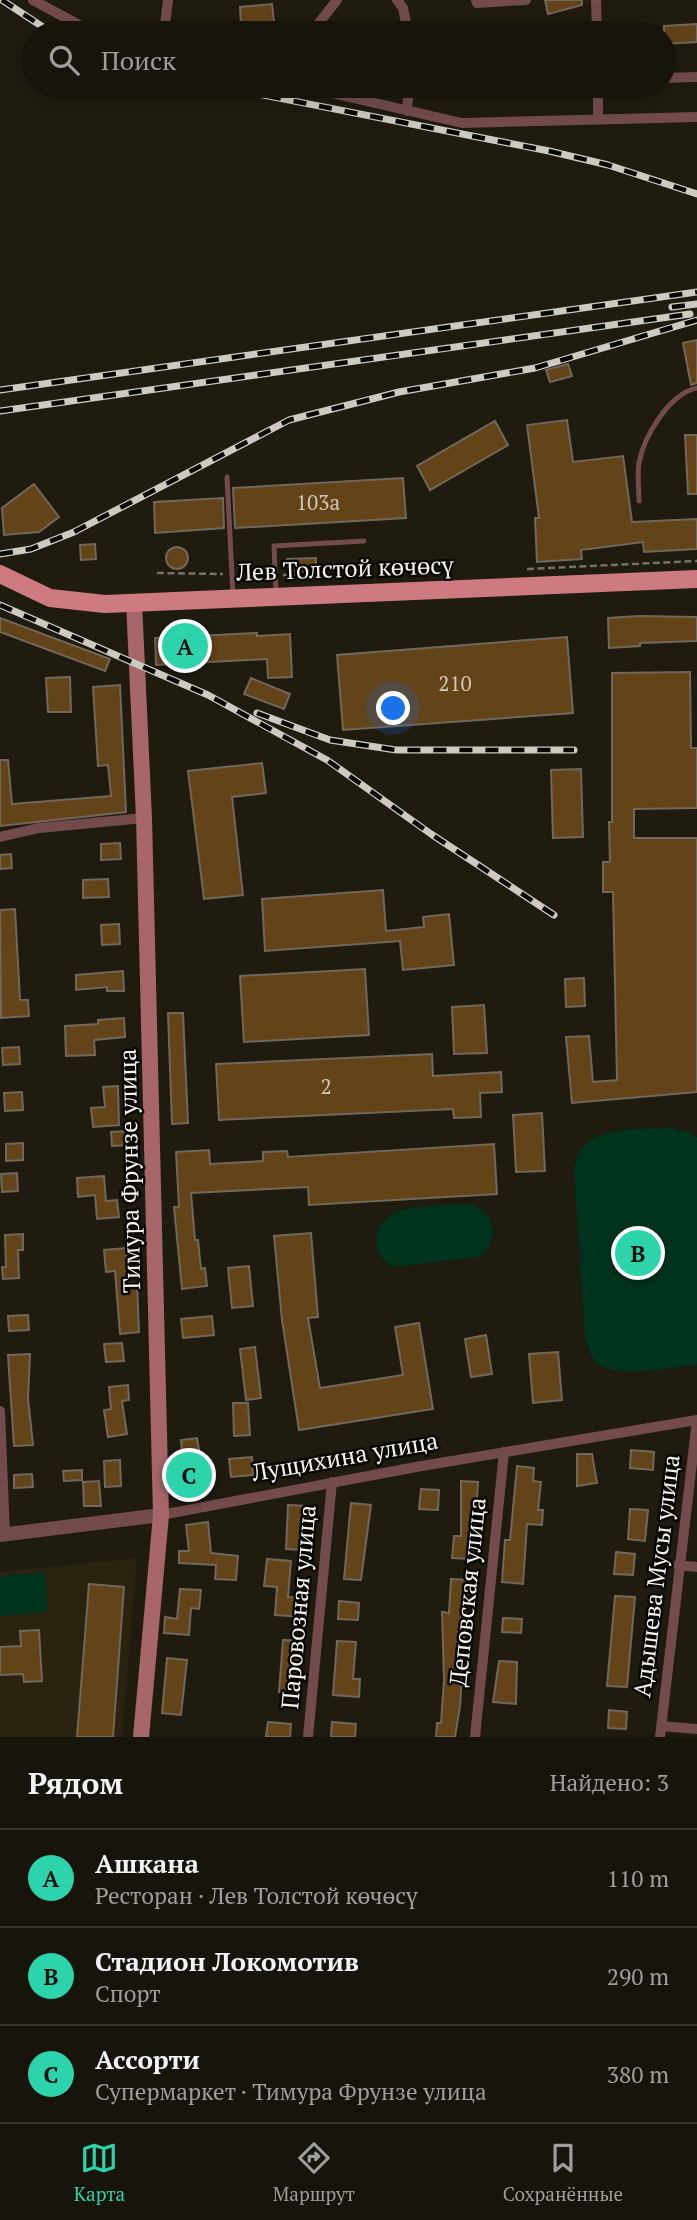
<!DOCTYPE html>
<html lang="ru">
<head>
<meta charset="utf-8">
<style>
  body { margin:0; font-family:"PT Serif",serif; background:#242119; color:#f1f3f6 }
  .you { position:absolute; left:394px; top:709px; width:24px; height:24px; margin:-18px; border:5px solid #fff; border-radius:50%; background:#1a73e8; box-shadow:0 0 0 10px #1a73e833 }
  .badge { display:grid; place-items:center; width:46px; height:46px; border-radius:50%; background:#2dd4ab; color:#111; font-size:23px; font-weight:700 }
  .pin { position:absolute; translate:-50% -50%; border:4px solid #fff; box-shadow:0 2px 7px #0006 }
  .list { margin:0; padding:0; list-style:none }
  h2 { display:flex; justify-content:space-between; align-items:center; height:91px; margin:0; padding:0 28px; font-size:30px }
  h2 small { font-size:23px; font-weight:400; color:#9e9e9d }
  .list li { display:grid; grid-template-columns:46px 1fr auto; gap:21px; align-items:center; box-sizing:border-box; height:98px; padding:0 28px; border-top:2px solid #36332c }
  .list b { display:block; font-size:26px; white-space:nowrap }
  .list p { margin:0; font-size:23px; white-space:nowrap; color:#9e9e9d }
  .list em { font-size:23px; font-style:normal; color:#9e9e9d }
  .icon { flex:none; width:38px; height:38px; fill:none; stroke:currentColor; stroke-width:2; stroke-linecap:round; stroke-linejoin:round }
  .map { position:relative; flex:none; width:697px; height:1737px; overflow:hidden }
  .search { position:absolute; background:#17140b; box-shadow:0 7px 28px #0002; left:21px; right:21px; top:21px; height:77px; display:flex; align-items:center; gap:18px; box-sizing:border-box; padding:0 24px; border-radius:38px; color:#9e9e9d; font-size:26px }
  .sheet { height:385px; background:#17140b }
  nav { display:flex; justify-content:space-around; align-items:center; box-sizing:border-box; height:98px; border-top:2px solid #36332c; background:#17140b; font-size:19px; color:#9e9e9d }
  nav a { display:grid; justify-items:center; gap:4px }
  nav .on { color:#2dd4ab }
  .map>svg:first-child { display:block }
  .built { fill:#292310 }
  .green { fill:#00331e }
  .building { fill:#634318; stroke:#71675b; stroke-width:2 }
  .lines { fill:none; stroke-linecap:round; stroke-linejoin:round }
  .path { stroke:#757167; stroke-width:2.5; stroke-dasharray:7 3.5; stroke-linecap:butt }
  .service { stroke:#734b4d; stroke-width:5 }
  .minor { stroke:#734b4d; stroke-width:10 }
  .tertiary { stroke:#734b4d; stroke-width:14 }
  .secondary { stroke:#a6666a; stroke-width:16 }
  .primary { stroke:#cd7b80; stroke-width:18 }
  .rail-casing { stroke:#cdcac1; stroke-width:7 }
  .rail { stroke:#070603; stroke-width:4.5; stroke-dasharray:13; stroke-linecap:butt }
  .labels { text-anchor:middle; stroke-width:5; stroke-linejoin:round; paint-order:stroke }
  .number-label { font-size:21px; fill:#d1c7b6 }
  .street-label { font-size:24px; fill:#f6f3eb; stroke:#070603 }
</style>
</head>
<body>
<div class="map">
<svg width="697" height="1737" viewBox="0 0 697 1737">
  <rect width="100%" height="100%" fill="#1f1b0f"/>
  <path class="built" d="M 137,1558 L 122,1737 L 0,1737 L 0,1572 Z"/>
  <path class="green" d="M 671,1128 L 690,1132 L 697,1138 L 697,1365 C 675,1367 618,1378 599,1365 C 590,1359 588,1347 585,1337 L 574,1170 C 576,1163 577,1154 581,1149 C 598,1125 644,1130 671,1128 Z
    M 473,1204 C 497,1216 500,1241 479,1257 L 392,1267 C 381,1259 374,1249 377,1235 C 383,1200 445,1206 473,1204 Z
    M 45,1572 L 48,1612 L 0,1616 L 0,1576 Z"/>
  <path class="building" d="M 545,0 L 582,0 L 582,5 L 548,14 Z
    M 272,4 L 274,22 L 241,25 L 240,7 Z
    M 697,24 L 697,42 L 664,44 L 664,26 Z
    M 697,340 L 697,383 L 691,385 L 683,343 Z
    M 568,364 L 572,376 L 550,382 L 546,370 Z
    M 567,420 L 573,462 L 623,456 L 632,522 L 697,519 L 697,549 L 644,552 L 643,542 L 581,550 L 582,559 L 537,562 L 535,518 L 539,518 L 527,425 Z
    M 495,421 L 508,445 L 430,490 L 417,466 Z
    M 685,435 L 697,435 L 697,494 L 688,494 Z
    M 403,478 L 406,518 L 235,528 L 233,488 Z
    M 34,484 L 59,517 L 39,532 L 4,535 L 2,508 Z
    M 223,498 L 224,528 L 155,533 L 154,502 Z
    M 95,544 L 96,559 L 81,560 L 80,545 Z
    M166 558a11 11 0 1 1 22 0a11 11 0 1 1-22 0Z
    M 316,558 L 316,571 L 288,572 L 287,559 Z
    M 639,616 L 697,617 L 697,641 L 640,643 L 640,646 L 609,648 L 608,618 Z
    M 0,618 L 110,659 L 105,671 L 0,632 Z
    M 257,633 L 257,636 L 290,634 L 292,677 L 268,678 L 267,659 L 156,665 L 155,638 Z
    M 567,637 L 573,713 L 343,730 L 337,655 Z
    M 690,672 L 691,748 L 697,748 L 697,808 L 634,809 L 634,838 L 697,838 L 697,1092 L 572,1103 L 566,1037 L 589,1036 L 593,1082 L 617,1080 L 613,892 L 603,892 L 603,862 L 610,862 L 609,822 L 612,822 L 612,673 Z
    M 70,677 L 71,712 L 48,712 L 46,678 Z
    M 251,678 L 290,694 L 284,709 L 244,694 Z
    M 120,685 L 126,812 L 0,826 L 0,760 L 8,760 L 12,804 L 111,796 L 108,765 L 98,766 L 93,687 Z
    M 262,763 L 266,793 L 232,797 L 243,895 L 204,899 L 188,771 Z
    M 581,769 L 583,837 L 553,838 L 551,770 Z
    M 120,843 L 121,859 L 101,860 L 101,844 Z
    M 11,854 L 12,868 L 0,869 L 0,855 Z
    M 108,879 L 109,897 L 83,898 L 83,880 Z
    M 383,890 L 386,931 L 424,927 L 423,917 L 449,914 L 454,965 L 403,970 L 400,941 L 265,951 L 262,899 Z
    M 15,909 L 20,1000 L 28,1000 L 29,1016 L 1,1018 L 0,910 Z
    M 119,924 L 120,944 L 102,945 L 101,925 Z
    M 365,969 L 369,1035 L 244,1042 L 240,976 Z
    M 123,971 L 124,991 L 107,991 L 107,987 L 76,990 L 76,975 Z
    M 584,978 L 585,1006 L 566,1007 L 565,979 Z
    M 484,1005 L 487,1053 L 454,1054 L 452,1007 Z
    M 168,1013 L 183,1013 L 188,1123 L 172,1124 Z
    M 124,1018 L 125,1037 L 94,1040 L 95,1055 L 66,1056 L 65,1026 L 98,1024 L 98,1020 Z
    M 19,1047 L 20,1064 L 3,1065 L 2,1048 Z
    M 432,1054 L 433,1076 L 501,1072 L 502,1092 L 480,1093 L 481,1117 L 454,1118 L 453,1109 L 219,1120 L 216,1064 Z
    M 118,1086 L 119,1125 L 93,1127 L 91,1108 L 105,1107 L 103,1087 Z
    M 22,1092 L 23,1110 L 5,1111 L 4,1093 Z
    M 542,1113 L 545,1171 L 516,1172 L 513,1115 Z
    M 127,1131 L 128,1145 L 112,1146 L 111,1132 Z
    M 23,1143 L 23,1160 L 6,1161 L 6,1144 Z
    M 494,1144 L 497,1194 L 309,1205 L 308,1187 L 191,1193 L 195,1240 L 198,1240 L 201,1269 L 205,1268 L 207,1286 L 182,1289 L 174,1207 L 179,1207 L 176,1152 L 209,1150 L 210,1164 L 263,1161 L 263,1152 L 287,1151 L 288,1157 Z
    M 17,1173 L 18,1191 L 2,1192 L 1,1174 Z
    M 104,1176 L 106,1201 L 117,1200 L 119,1217 L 97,1219 L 95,1195 L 78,1197 L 77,1178 Z
    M 311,1233 L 318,1317 L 308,1318 L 320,1388 L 403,1375 L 395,1327 L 419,1323 L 433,1409 L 299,1430 L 282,1320 L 274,1236 Z
    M 23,1234 L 23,1250 L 18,1250 L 19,1278 L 3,1279 L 2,1267 L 6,1267 L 5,1235 Z
    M 126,1248 L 129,1283 L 137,1283 L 139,1332 L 120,1334 L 115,1271 L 106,1272 L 104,1250 Z
    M 249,1266 L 253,1306 L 232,1308 L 228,1268 Z
    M 28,1315 L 29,1330 L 9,1331 L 8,1316 Z
    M 212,1316 L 214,1335 L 183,1338 L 181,1319 Z
    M 486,1335 L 492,1374 L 471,1377 L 465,1339 Z
    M 122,1343 L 124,1361 L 106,1362 L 104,1344 Z
    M 255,1347 L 261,1398 L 246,1400 L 240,1349 Z
    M 558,1352 L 562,1400 L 533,1403 L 529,1354 Z
    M 30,1354 L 28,1398 L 33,1445 L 14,1446 L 8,1355 Z
    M 128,1385 L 129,1400 L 122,1401 L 127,1434 L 108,1437 L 104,1410 L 111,1409 L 109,1387 Z
    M 233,1403 L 248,1403 L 250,1435 L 234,1436 Z
    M 197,1438 L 205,1484 L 185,1486 L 181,1440 Z
    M 631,1450 L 654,1452 L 653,1470 L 630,1468 Z
    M 577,1454 L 592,1454 L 597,1483 L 577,1486 Z
    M 252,1457 L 253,1475 L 231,1477 L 229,1459 Z
    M 120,1460 L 121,1486 L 105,1487 L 104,1461 Z
    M 517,1466 L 534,1468 L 533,1481 L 541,1482 L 538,1510 L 543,1510 L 542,1525 L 527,1524 L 523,1584 L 502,1582 L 505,1540 L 510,1540 Z
    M 82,1470 L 82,1480 L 64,1481 L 63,1471 Z
    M 32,1474 L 33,1487 L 14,1488 L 14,1475 Z
    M 99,1481 L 101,1506 L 84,1506 L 83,1482 Z
    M 461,1481 L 478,1482 L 473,1559 L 452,1558 L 454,1536 L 461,1536 Z
    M 421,1489 L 439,1490 L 438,1510 L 419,1509 Z
    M 351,1503 L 371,1505 L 361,1580 L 344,1579 Z
    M 288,1505 L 307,1506 L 303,1550 L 286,1549 Z
    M 630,1509 L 648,1510 L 645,1541 L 628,1539 Z
    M 208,1522 L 211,1553 L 238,1556 L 236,1580 L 215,1579 L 216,1565 L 179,1563 L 179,1551 L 189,1551 L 186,1525 Z
    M 616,1552 L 635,1554 L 633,1575 L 614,1574 Z
    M 267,1559 L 291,1561 L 288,1597 L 307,1598 L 305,1617 L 275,1615 L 277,1587 L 264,1586 Z
    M 451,1579 L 468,1580 L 460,1706 L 455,1737 L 436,1737 L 437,1723 L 441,1723 L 444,1680 L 442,1612 L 449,1613 Z
    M 89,1584 L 124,1587 L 113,1737 L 77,1737 Z
    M 180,1589 L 201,1590 L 199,1609 L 191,1608 L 189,1635 L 164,1633 L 165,1617 L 177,1619 Z
    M 615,1596 L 635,1597 L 627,1687 L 607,1686 Z
    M 339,1601 L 359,1603 L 358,1620 L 338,1619 Z
    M 503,1618 L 522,1619 L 521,1633 L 502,1632 Z
    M 39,1630 L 42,1681 L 24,1682 L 23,1674 L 0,1675 L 0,1647 L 21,1646 L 20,1631 Z
    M 283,1640 L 303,1641 L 297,1693 L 279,1692 Z
    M 337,1641 L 356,1642 L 353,1679 L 360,1679 L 359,1697 L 333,1695 Z
    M 167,1658 L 187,1660 L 181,1715 L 162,1713 Z
    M 499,1661 L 517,1662 L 516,1704 L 493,1702 Z
    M 609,1710 L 627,1712 L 626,1729 L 608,1728 Z
    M 268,1722 L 291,1724 L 290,1737 L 266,1737 Z
    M 332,1722 L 356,1724 L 355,1737 L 331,1737 Z"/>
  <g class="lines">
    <path class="path" d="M 527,569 L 697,561
      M 157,573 L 223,574
      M 241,574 L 265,574
      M 283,575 L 374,576"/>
    <path class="service" d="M 227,477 L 233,595
      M 639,501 C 639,489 637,475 639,463 C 644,436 669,394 697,388
      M 276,593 L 274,546 L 364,541"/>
    <path class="minor" d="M 33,0 L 94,33
      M 397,0 L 403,8 L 408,33
      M 476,0 L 477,3 L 526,0
      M 596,0 L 597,33
      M 164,33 L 168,0
      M 311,33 L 337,0
      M 664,78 L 697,77
      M 301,86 L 462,123 L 697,117
      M 598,86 L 598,118
      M 407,111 L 409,86
      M 0,837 L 39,828 L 144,818
      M 0,1411 L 5,1535
      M 161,1515 L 416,1467 L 697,1420
      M 678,1565 L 697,1567
      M 661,1726 L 697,1729
      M 308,1737 L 332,1482
      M 475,1737 L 504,1452
      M 660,1737 L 697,1420"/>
    <path class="tertiary" d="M 0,1535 L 161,1515"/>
    <path class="secondary" d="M 134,602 L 144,818 L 161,1515 L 141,1737"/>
    <path class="primary" d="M 0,574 L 50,598 L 105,604 L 697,579"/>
    <g class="rail-casing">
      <path id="rail" d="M 2,0 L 52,33
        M 217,86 L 549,151 L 608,165 L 697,194
        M 672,307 L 697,304
        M 0,390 L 697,292
        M 0,411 L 690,314
        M 0,554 L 31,549 L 74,532 L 289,420 L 399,392 L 535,368 L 697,320
        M 0,605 L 208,695 L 327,760 L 431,834 L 554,915
        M 257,713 L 330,740 L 396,750 L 574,750"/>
    </g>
    <use href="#rail" class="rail"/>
  </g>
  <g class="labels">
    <g class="number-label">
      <text x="318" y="510">103а</text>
      <text x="455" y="691">210</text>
      <text x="326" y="1094">2</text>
    </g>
    <g class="street-label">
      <text transform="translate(345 569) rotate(-2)" y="8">Лев Толстой көчөсү</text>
      <text transform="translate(130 1171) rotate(-91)" y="8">Тимура Фрунзе улица</text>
      <text transform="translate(345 1457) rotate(-10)" y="8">Лущихина улица</text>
      <text transform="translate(657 1576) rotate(-83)" y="8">Адышева Мусы улица</text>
      <text transform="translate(468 1592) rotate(-84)" y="8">Деповская улица</text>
      <text transform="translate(299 1607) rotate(-85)" y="8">Паровозная улица</text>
    </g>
  </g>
</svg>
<div class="you"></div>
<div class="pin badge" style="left:185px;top:646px">A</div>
<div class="pin badge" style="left:638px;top:1253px">B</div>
<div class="pin badge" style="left:189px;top:1475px">C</div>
<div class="search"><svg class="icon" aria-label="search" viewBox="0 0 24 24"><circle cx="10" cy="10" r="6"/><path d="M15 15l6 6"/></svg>Поиск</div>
</div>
<section class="sheet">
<h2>Рядом<small>Найдено: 3</small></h2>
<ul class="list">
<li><span class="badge">A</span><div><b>Ашкана</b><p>Ресторан · Лев Толстой көчөсү</p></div><em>110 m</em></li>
<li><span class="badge">B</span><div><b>Стадион Локомотив</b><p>Спорт</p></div><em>290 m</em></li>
<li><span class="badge">C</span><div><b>Ассорти</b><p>Супермаркет · Тимура Фрунзе улица</p></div><em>380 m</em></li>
</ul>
</section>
<nav>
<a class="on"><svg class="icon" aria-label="map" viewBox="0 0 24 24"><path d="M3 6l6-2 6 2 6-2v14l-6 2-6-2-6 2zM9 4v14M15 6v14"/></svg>Карта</a>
<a><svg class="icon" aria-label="directions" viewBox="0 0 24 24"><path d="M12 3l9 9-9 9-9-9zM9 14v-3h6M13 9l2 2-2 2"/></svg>Маршрут</a>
<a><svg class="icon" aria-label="saved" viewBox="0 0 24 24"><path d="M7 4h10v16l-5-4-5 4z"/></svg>Сохранённые</a>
</nav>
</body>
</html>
